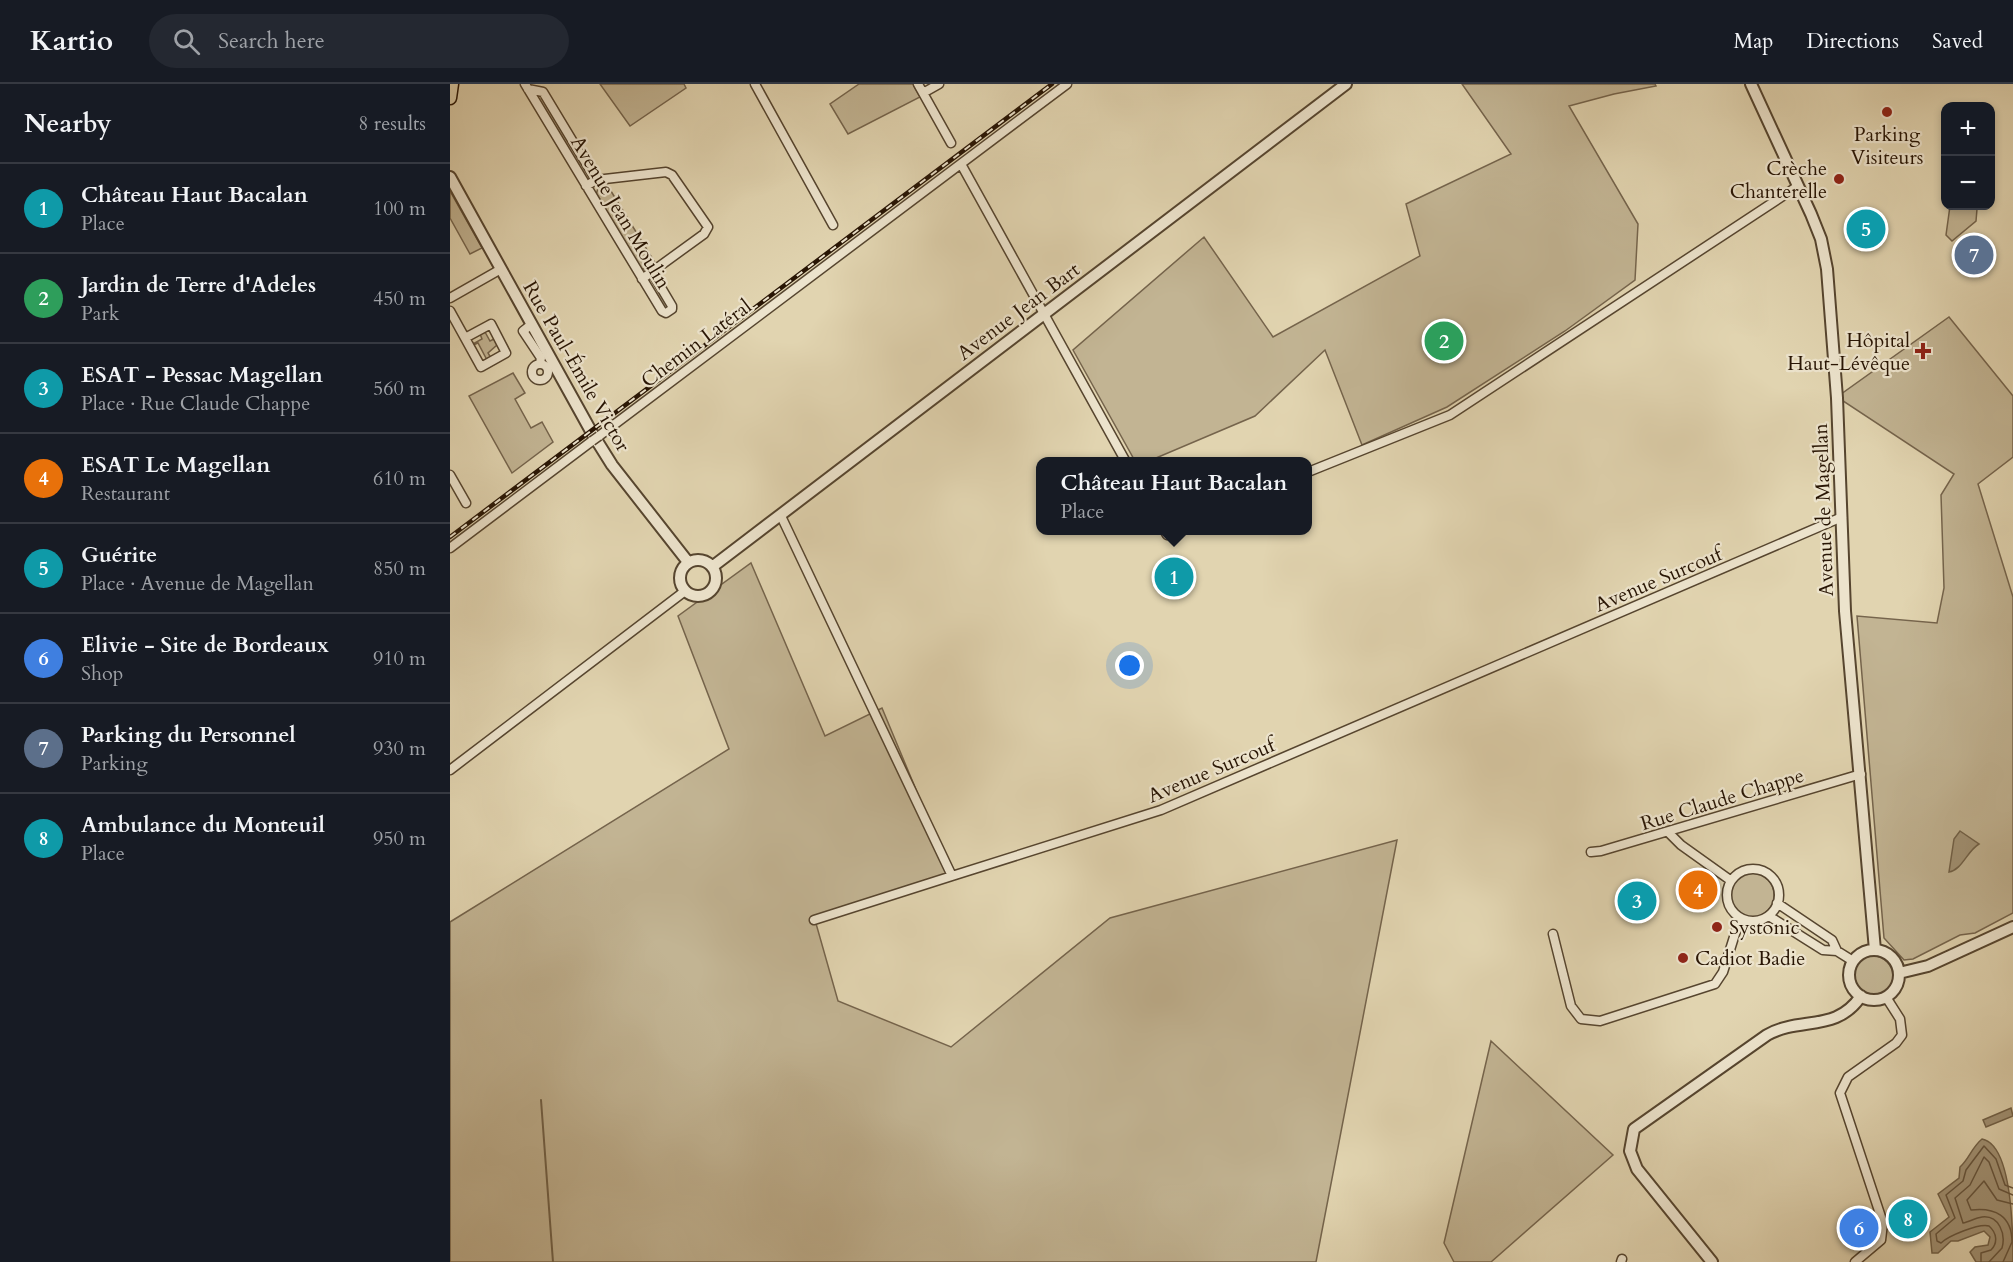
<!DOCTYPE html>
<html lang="en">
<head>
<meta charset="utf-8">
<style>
  body { margin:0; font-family:Cardo,serif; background:#242831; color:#f1f3f6 }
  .controls { position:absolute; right:18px; top:18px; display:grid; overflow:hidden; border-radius:12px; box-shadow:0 3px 9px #0003 }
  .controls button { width:54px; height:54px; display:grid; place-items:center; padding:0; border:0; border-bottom:2px solid #363941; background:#171b24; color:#f1f3f6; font:30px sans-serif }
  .you { position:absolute; left:680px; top:582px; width:21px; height:21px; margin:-15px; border:4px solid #fff; border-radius:50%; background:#1a73e8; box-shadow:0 0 0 9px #1a73e833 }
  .badge { display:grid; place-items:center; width:39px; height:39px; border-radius:50%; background:#c59692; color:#fff; font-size:20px; font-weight:700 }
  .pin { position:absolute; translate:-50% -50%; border:3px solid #fff; box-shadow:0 2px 6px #0006 }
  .popup { position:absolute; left:586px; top:373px; width:276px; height:78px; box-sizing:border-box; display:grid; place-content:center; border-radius:12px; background:#171b24; filter:drop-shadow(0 2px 4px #0005); font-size:20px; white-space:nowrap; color:#9ea1a6 }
  .popup b { font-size:22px; color:#f1f3f6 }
  .popup::after { content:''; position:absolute; left:50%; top:100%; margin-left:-12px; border:12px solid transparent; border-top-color:#171b24 }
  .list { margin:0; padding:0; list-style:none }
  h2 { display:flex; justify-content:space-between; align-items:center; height:78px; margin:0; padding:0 24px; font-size:26px }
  h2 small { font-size:20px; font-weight:400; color:#9ea1a6 }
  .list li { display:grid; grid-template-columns:39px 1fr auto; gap:18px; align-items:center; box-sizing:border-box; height:90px; padding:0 24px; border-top:2px solid #363941 }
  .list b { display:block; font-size:22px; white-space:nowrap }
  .list p { margin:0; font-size:20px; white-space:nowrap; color:#9ea1a6 }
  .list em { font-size:20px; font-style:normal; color:#9ea1a6 }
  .icon { flex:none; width:33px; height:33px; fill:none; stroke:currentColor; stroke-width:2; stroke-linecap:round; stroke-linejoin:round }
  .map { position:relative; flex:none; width:1563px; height:1178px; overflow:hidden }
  header { display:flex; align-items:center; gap:36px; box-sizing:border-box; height:84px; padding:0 30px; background:#171b24; border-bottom:2px solid #363941 }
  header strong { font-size:28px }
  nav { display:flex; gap:33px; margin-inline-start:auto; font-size:21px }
  .search { width:420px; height:54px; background:#242831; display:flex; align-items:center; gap:15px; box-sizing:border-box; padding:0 21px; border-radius:33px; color:#9ea1a6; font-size:22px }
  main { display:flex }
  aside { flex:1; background:#171b24 }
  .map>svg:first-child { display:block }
  .green { fill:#c2b493; stroke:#75644c; stroke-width:1.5 }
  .water { fill:#a29376; stroke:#716148; stroke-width:1.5 }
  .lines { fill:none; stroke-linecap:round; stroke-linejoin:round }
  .shore { stroke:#65543d; stroke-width:1.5 }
  .stream { stroke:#716148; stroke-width:2 }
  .minor-casing { stroke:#56452f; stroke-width:11 }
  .tertiary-casing { stroke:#56452f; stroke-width:14 }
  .primary-casing { stroke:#281504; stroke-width:15 }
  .minor { stroke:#ece3cc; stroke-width:8 }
  .tertiary { stroke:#ece3cc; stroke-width:10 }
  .primary { stroke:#e1d4b0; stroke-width:12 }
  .rail-casing { stroke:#281504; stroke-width:4.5 }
  .rail { stroke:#ece3cc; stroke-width:2; stroke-dasharray:7; stroke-linecap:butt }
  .minor-bridge-casing { stroke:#56452f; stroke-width:11; stroke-linecap:butt }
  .minor-bridge { stroke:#ece3cc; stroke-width:8 }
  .poi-dot { fill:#8f2418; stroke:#ece3cc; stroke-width:2 }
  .labels { text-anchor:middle; stroke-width:4.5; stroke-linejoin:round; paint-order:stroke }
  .poi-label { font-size:20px; fill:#281504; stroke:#ece3cc; text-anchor:end }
  .street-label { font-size:20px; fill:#281504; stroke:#ece3cc }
</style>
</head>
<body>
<header>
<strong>Kartio</strong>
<div class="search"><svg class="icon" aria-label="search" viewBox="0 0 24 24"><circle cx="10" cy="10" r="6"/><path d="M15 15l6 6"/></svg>Search here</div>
<nav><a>Map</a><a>Directions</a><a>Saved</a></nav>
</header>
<main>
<aside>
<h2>Nearby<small>8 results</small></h2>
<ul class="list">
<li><span class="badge" style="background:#0f9aa8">1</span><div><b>Château Haut Bacalan</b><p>Place</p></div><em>100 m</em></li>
<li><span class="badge" style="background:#2e9e5b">2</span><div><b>Jardin de Terre d'Adeles</b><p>Park</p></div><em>450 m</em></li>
<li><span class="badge" style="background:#0f9aa8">3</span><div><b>ESAT - Pessac Magellan</b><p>Place · Rue Claude Chappe</p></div><em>560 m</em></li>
<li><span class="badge" style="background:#e8710a">4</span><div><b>ESAT Le Magellan</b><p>Restaurant</p></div><em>610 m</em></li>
<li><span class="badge" style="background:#0f9aa8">5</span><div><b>Guérite</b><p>Place · Avenue de Magellan</p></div><em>850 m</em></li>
<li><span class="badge" style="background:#3f7fe0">6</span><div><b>Elivie - Site de Bordeaux</b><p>Shop</p></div><em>910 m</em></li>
<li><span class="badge" style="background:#5c6f8a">7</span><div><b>Parking du Personnel</b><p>Parking</p></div><em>930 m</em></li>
<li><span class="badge" style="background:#0f9aa8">8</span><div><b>Ambulance du Monteuil</b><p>Place</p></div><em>950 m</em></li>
</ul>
</aside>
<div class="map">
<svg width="1563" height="1178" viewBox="0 0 1563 1178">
  <rect width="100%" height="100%" fill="#e1d4b0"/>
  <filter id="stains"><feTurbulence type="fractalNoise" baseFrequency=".00333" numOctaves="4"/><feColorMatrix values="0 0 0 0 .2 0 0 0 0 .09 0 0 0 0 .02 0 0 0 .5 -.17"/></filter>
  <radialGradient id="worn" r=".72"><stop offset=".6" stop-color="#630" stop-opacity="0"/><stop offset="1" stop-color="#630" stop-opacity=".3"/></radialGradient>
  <path class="green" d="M 150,0 L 234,0 L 236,4 L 180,42 Z
    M 409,0 L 463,0 L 470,13 L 398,50 L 380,20 Z
    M 1012,0 L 1205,0 L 1206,2 L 1164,10 L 1119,22 L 1188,140 L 1185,196 L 1115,247 L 997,323 L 912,361 L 875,266 L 805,332 L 699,377 L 685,377 L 623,266 L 754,153 L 823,253 L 970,172 L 956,120 L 1061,70 Z
    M 156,99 L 207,182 L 199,187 L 190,184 L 146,111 L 148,104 Z
    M 0,107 L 32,164 L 20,170 L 0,134 Z
    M 1500,122 L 1527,125 L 1526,137 L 1502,157 L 1496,151 Z
    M 1499,233 L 1563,312 L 1563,373 L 1528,400 L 1563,513 L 1563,829 L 1525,849 L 1510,851 L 1463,875 L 1454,876 L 1434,854 L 1407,532 L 1487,539 L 1494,504 L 1491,411 L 1504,390 L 1387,313 Z
    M 35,248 L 40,257 L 44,255 L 47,261 L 38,269 L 41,274 L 37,276 L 28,259 L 23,261 L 20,256 L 23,260 L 32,255 L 30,250 Z
    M 63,289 L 75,309 L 65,315 L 81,344 L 92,338 L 103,358 L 62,389 L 19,312 Z
    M 301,479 L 375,652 L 432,624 L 502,792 L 365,836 L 388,917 L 501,963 L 660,834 L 947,756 L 866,1178 L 0,1178 L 0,838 L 279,665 L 228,532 Z
    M1280 811a22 22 0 1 1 44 0a22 22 0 1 1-44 0Z
    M1403 892a20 20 0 1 1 40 0a20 20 0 1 1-40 0Z
    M 1041,957 L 1163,1071 L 1041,1178 L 1004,1178 L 994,1159 Z"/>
  <path class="water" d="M 1510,747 L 1529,760 C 1517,767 1512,786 1499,788 L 1504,755 Z
    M 1561,1024 L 1563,1032 L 1536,1043 L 1533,1036 Z
    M 1532,1055 C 1563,1061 1563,1151 1563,1178 L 1526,1178 L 1520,1168 L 1525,1163 L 1538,1161 L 1540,1153 L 1534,1147 L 1508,1157 L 1501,1157 L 1488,1169 L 1482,1169 L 1480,1148 L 1499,1133 L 1488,1110 L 1509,1094 L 1510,1083 C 1519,1075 1522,1063 1532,1055 Z"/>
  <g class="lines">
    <path class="shore" d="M 1531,1178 L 1531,1169 L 1541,1166 C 1548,1159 1547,1149 1539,1142 C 1529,1139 1498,1152 1491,1159 L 1487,1157 L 1486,1150 L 1505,1134 L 1496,1111 L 1513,1097 L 1516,1086 L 1534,1062 L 1546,1075 L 1555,1101 L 1563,1104
      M 1539,1178 L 1552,1164 C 1556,1150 1549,1131 1532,1133 C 1525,1134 1519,1138 1513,1139 L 1505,1114 L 1520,1101 L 1534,1073 L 1539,1078 L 1549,1105 L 1563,1111
      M 1553,1178 L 1562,1158 C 1562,1132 1545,1123 1521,1126 L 1517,1116 L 1534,1097 L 1547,1116 L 1563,1120"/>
    <path class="stream" d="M 91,1016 L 103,1178"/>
    <g class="minor-casing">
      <path id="minor" d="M 75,0 L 212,227 L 216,229 L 222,225 L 222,222 L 203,190
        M 305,0 L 383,141
        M 468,0 L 501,59
        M 78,5 L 93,8 L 146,96
        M 473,9 L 489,0
        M 511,80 L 676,378
        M 136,102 L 146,96 L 216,88 L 222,91 L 258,143 L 254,150 L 192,195
        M 0,214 L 51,185
        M 0,227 L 31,283 L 56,269 L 41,240 L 15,254
        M 82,240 L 73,247 L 91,274 L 90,279
        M82 288a8 8 0 1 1 16 0a8 8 0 1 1-16 0Z
        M 149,352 L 617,0
        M 858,388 L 1000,331 L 1348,102
        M 0,391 L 16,419
        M 331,432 L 502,792 L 711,726 L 1392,433
        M 714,446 L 717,451 L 724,446
        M 0,464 L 142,357
        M 0,686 L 235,507
        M 1218,748 L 1231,761 L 1280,796
        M 1141,768 L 1151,767 L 1411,690
        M1277 811a26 26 0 1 1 52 0a26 26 0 1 1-52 0Z
        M 1327,819 L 1382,856 L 1387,867 L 1403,877
        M 1319,832 L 1373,866 L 1387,867
        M 364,836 L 502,792
        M 1103,850 L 1121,922 L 1131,935 L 1150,937 L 1265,900 L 1273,888 L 1290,834
        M 1171,1178 L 1172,1175
        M 1405,1178 L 1431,1156 L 1433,1139 L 1390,1009 L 1398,993 L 1446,959 L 1452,951 L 1450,935 L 1436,913"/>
    </g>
    <g class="tertiary-casing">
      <path id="tertiary" d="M 1301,0 L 1361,130 L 1371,155 L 1377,185 L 1387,314 L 1395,527 L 1425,866
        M 0,93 L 142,349 L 162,381 L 238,478
        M230 494a18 18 0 1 1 36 0a18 18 0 1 1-36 0Z
        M 262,483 L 896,0
        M1399 891a25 25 0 1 1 50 0a25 25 0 1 1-50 0Z
        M 1449,889 L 1478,882 L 1563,843
        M 1262,1178 L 1187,1085 L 1180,1067 L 1184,1045 L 1317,951 C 1351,932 1386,949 1411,912"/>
    </g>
    <g class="primary-casing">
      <path id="primary" d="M 0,14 L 2,0"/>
    </g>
    <use href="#minor" class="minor"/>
    <use href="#tertiary" class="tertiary"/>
    <use href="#primary" class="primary"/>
    <g class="rail-casing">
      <path id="rail" d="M 0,453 L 602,0"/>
    </g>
    <use href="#rail" class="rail"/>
    <g class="minor-bridge-casing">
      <path id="minor-bridge" d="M 142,357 L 149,352"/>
    </g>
    <use href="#minor-bridge" class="minor-bridge"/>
  </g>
  <g class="poi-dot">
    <circle cx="1437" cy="28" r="6"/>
    <circle cx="1389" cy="95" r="6"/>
    <path d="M1470 258h6v6h6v6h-6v6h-6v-6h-6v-6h6z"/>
    <circle cx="1267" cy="843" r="6"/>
    <circle cx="1233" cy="874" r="6"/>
  </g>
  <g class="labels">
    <g class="poi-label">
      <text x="1437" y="57" text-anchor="middle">Parking<tspan x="1437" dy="23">Visiteurs</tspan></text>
      <text x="1377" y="91">Crèche<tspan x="1377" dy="23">Chanterelle</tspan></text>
      <text x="1460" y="263">Hôpital<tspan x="1460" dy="23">Haut-Lévêque</tspan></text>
      <text x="1279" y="850" text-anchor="start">Systonic</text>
      <text x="1245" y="881" text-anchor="start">Cadiot Badie</text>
    </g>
    <g class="street-label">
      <text transform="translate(171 128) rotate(59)" y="7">Avenue Jean Moulin</text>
      <text transform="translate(568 227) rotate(-37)" y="7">Avenue Jean Bart</text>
      <text transform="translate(246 259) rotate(-37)" y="7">Chemin Latéral</text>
      <text transform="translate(127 282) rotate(60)" y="7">Rue Paul-Émile Victor</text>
      <text transform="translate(1373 426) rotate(-92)" y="7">Avenue de Magellan</text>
      <text transform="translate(1208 495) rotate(-23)" y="7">Avenue Surcouf</text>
      <text transform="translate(761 686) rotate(-23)" y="7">Avenue Surcouf</text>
      <text transform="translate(1272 715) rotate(-17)" y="7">Rue Claude Chappe</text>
    </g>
  </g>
  <rect width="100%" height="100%" filter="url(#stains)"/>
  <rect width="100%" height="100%" fill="url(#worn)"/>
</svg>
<div class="controls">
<button>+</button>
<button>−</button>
</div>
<div class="you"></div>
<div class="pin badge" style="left:724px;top:493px;background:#0f9aa8">1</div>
<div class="popup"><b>Château Haut Bacalan</b>Place</div>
<div class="pin badge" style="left:994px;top:257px;background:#2e9e5b">2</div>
<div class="pin badge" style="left:1187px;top:817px;background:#0f9aa8">3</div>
<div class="pin badge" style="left:1248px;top:806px;background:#e8710a">4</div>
<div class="pin badge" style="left:1416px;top:145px;background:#0f9aa8">5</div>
<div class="pin badge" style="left:1409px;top:1144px;background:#3f7fe0">6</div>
<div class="pin badge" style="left:1524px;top:171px;background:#5c6f8a">7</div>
<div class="pin badge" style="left:1458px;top:1135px;background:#0f9aa8">8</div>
</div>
</main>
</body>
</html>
